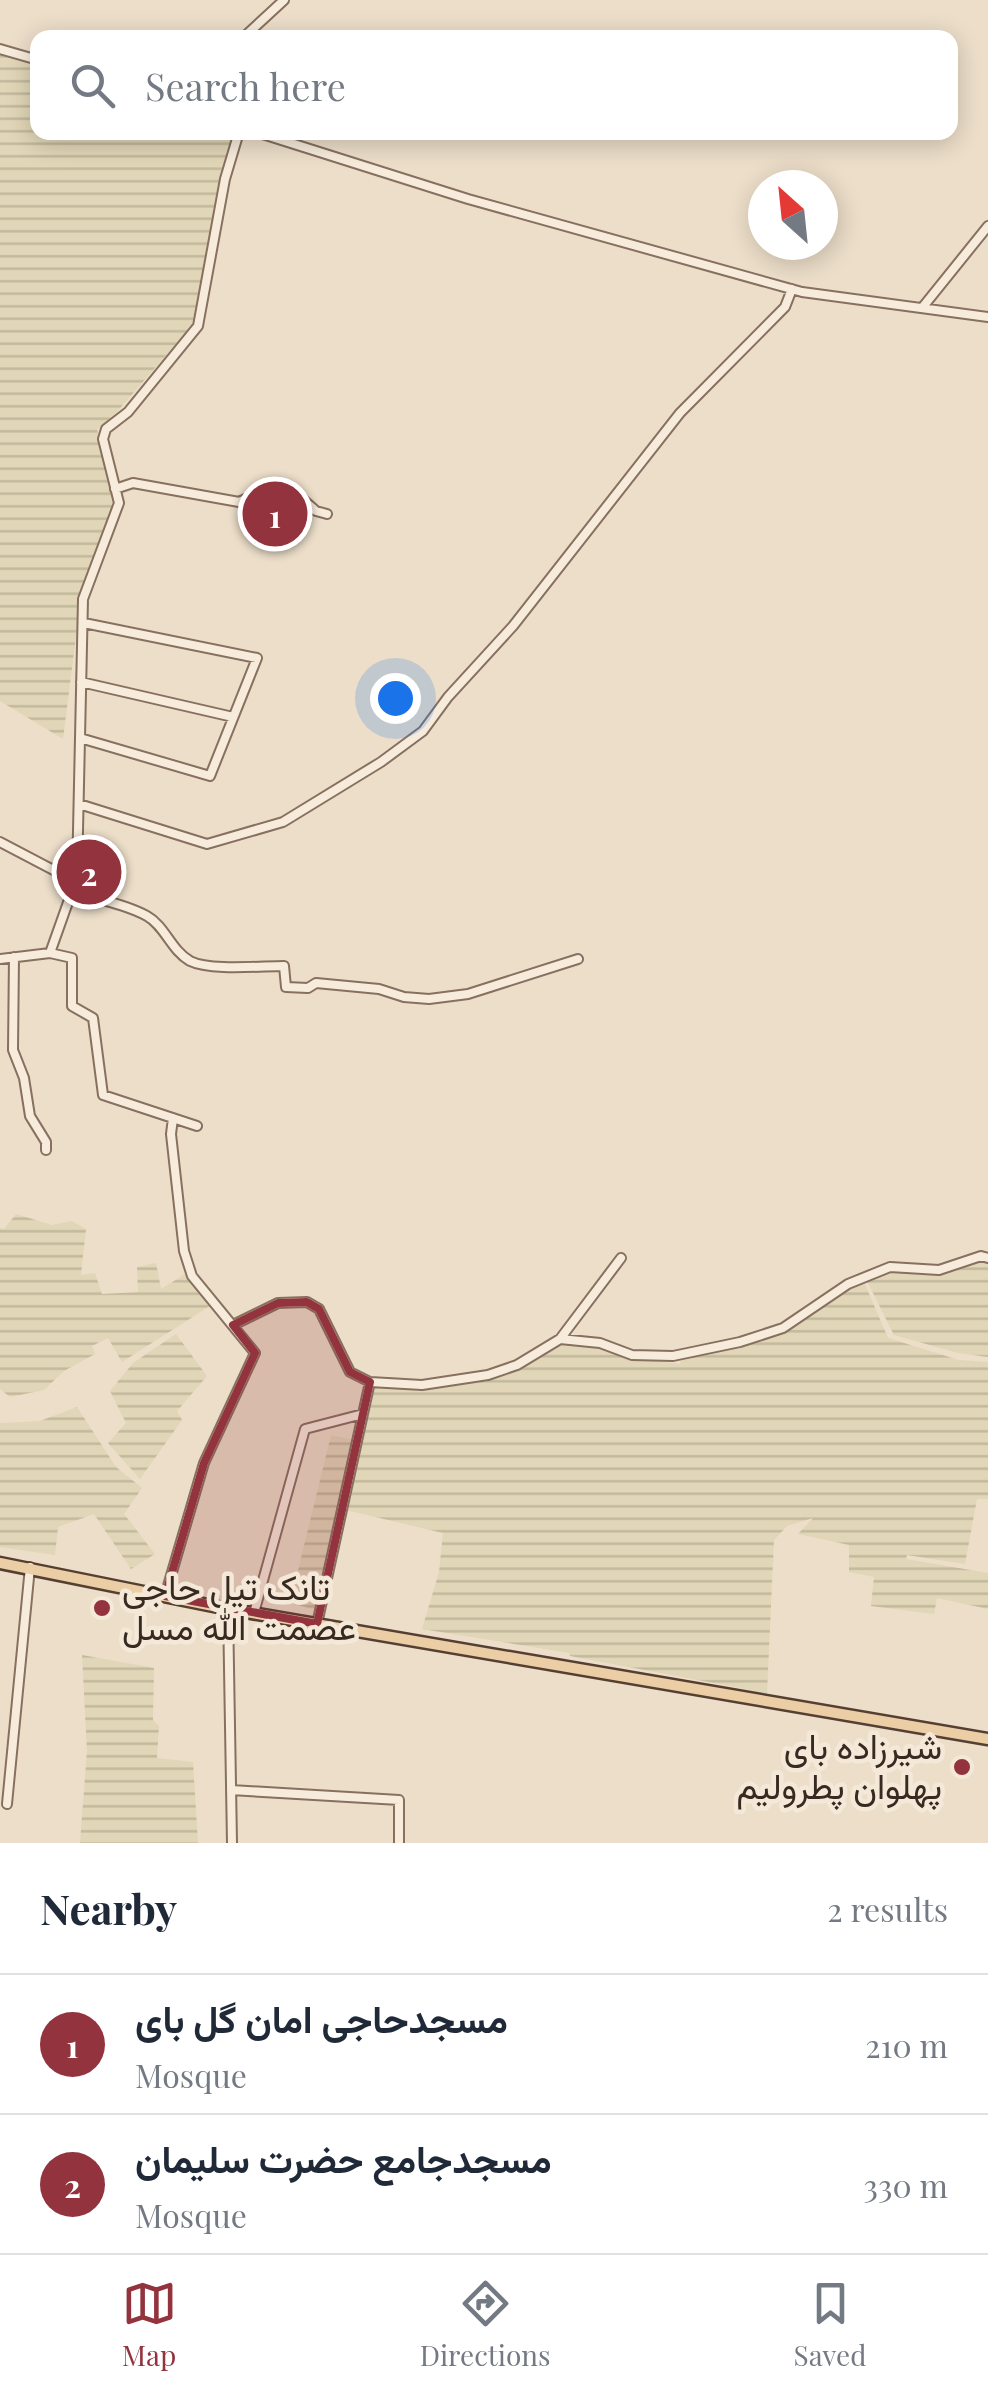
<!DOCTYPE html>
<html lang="en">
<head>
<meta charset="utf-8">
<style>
  body { margin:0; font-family:"Playfair Display",Vazirmatn,serif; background:#f2f2f3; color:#1f2937 }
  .compass { position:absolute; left:748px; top:170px; width:90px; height:90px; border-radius:50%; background:#fff; box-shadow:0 5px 25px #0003; rotate:333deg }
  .you { position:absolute; left:395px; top:698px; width:35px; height:35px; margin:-25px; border:8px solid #fff; border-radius:50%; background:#1a73e8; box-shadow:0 0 0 15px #1a73e833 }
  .badge { display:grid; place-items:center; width:65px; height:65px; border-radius:50%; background:#92333e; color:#fff; font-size:32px; font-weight:700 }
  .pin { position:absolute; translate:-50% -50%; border:5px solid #fff; box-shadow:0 2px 10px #0006 }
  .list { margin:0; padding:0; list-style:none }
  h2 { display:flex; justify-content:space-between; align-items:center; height:130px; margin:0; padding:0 40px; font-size:42px }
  h2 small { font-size:32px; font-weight:400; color:#747a83 }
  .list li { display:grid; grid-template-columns:65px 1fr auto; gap:30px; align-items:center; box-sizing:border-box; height:140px; padding:0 40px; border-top:2px solid #e0e1e3 }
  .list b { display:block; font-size:38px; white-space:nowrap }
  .list p { margin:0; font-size:32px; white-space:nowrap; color:#747a83 }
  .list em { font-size:32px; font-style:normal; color:#747a83 }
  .icon { flex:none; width:55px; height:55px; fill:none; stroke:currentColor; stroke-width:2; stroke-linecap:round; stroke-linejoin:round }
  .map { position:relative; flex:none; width:988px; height:1843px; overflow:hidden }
  .search { position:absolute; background:#fff; box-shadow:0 5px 25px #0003; left:30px; right:30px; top:30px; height:110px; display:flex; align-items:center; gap:25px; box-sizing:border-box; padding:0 35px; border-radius:20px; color:#747a83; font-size:38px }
  .sheet { height:410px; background:#fff }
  nav { display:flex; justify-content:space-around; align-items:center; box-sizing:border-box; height:140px; border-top:2px solid #e0e1e3; background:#fff; font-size:28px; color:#747a83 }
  nav a { display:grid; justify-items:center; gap:5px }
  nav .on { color:#92333e }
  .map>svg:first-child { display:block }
  .farmland { fill:url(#farmland-rules) }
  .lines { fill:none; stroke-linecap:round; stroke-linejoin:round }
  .minor-casing { stroke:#87705f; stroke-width:12 }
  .major-casing { stroke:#553f33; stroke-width:15 }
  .minor { stroke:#f7ecdc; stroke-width:8 }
  .major { stroke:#ebcea5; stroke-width:10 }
  .marked { fill:#92333e; fill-opacity:0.2; stroke:#92333e; stroke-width:8; stroke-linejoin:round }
  .poi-dot { fill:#92333e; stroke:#f4e9d8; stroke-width:4 }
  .labels { text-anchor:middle; stroke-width:9; stroke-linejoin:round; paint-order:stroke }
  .poi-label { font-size:35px; fill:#392a21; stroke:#f4e9d8; text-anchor:start }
</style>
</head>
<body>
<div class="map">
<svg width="988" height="1843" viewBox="0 0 988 1843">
  <defs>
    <pattern id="farmland-rules" width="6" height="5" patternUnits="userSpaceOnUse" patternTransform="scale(2.5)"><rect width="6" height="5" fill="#e1d6b7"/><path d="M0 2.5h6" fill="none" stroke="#c2b89d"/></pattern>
  </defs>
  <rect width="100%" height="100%" fill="#ecdec9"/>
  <path class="farmland" d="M 0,46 L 37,60 L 38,132 L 234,133 L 192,325 L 116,413 L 97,429 L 114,502 L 81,597 L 63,739 L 0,701 Z
    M 16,1214 L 52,1225 L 72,1221 L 86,1229 L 81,1275 L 95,1273 L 102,1294 L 138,1292 L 137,1267 L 156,1263 L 161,1289 L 187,1273 L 213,1304 L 122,1362 L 108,1338 L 92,1346 L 95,1354 L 64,1371 L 44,1390 L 10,1397 L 0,1389 L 0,1228 L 4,1229 Z
    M 977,1257 L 988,1260 L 988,1357 L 958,1353 L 894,1335 L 866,1279 L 892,1270 L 943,1273 L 966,1265 Z
    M 864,1282 L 888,1338 L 959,1360 L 988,1362 L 988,1499 L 977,1499 L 965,1564 L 907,1555 L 906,1559 L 988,1573 L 988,1609 L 937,1598 L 934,1614 L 871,1606 L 874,1577 L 849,1572 L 849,1545 L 798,1534 L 813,1518 L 787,1526 L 774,1540 L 767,1693 L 570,1656 L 569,1653 L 422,1629 L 439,1572 L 443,1533 L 346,1510 L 375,1386 L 421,1391 L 488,1381 L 517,1371 L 542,1352 L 565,1342 L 599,1345 L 629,1358 L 680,1364 L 682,1356 L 717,1350 L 792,1329 L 822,1304 Z
    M 176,1334 L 207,1376 L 177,1411 L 182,1420 L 140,1479 L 108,1443 L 126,1423 L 110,1391 L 133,1363 Z
    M 77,1407 L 116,1467 L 142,1488 L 124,1514 L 155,1554 L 131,1569 L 94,1514 L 58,1527 L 55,1555 L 0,1547 L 0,1423 L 40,1421 Z
    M 331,1435 L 354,1440 L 316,1610 L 290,1603 Z
    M 82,1655 L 154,1668 L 153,1720 L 159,1726 L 157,1758 L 193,1762 L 198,1843 L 80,1843 L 87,1750 Z"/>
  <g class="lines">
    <g class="minor-casing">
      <path id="minor" d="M 243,38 L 284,0
        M 0,49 L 38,60
        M 256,132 L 468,199 L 802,292 L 988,317
        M 922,308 L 988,226
        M 115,489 L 133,483 L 239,502 L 275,485 L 290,488 L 316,511 L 327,514
        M 81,682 L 233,717
        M 80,738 L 210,776 L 257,658 L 84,623
        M 79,804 L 207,844 L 283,822 L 381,762 L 423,731 L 448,697 L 513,626 L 680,413 L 785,307 L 792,289
        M 0,842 L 61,874 L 74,886
        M 72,892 C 96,899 125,904 147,916 C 165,926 171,950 190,961 C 210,971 260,966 284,966 L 286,987 L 308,988 L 316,983 L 379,989 L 404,997 L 429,999 L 468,994 L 578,959
        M 50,953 L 72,958 L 72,1006 L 93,1018 L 103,1095 L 197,1126
        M 14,957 L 13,1050 L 24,1078 L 30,1116 L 46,1142 L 46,1150
        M 0,959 L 50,953 L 77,877 L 83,599 L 119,503 L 103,439 L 106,429 L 128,412 L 198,326 L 225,179 L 239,132
        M 233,1325 L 278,1303 L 307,1302 L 319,1309 L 350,1372 L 370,1382 L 422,1385 L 488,1375 L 517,1365 L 560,1339 L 600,1343 L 632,1355 L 673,1356 L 740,1342 L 783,1328 L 848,1284 L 890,1267 L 939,1270 L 981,1256 L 988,1258
        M 560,1339 L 621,1258
        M 165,1596 L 204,1463 L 255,1353 L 192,1276 L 184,1251 L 171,1134 L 173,1118
        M 228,1609 L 232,1843
        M 254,1613 L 305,1429 L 363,1414
        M 317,1624 L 370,1382
        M 231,1790 L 399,1800 L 399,1843
        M 7,1804 L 30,1567"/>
    </g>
    <g class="major-casing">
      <path id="major" d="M 0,1563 L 228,1609 L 988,1739"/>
    </g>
    <use href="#minor" class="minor"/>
    <use href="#major" class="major"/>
  </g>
  <path class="marked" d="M 307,1302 L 319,1309 L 350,1372 L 370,1382 L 317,1624 L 165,1596 L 204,1463 L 255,1353 L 233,1325 L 278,1303 Z"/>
  <g class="poi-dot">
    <circle cx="102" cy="1608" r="10"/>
    <circle cx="962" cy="1767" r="10"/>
  </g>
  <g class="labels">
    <g class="poi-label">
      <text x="122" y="1600">تانک تیل حاجی<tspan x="122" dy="40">عصمت الله مسل</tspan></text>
      <text x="942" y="1759" text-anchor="end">شیرزاده بای<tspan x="942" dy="40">پهلوان پطرولیم</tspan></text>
    </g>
  </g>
</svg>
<svg class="compass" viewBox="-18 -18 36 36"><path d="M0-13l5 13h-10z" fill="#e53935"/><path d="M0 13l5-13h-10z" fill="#747a83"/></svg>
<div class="you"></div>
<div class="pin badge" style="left:275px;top:514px">1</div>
<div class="pin badge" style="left:89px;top:872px">2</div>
<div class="search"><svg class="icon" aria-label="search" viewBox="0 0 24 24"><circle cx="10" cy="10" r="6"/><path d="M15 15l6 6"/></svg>Search here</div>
</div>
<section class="sheet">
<h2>Nearby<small>2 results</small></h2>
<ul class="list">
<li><span class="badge">1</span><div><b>مسجدحاجی امان گل بای</b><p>Mosque</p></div><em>210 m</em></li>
<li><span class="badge">2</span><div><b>مسجدجامع حضرت سلیمان</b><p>Mosque</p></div><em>330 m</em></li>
</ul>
</section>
<nav>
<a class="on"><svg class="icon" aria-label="map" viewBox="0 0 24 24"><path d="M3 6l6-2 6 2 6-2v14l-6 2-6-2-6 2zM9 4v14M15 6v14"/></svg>Map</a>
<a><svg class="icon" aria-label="directions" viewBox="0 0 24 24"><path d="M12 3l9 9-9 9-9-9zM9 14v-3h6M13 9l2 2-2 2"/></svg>Directions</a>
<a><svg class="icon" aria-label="saved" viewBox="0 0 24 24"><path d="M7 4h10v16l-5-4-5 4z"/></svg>Saved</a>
</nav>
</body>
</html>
